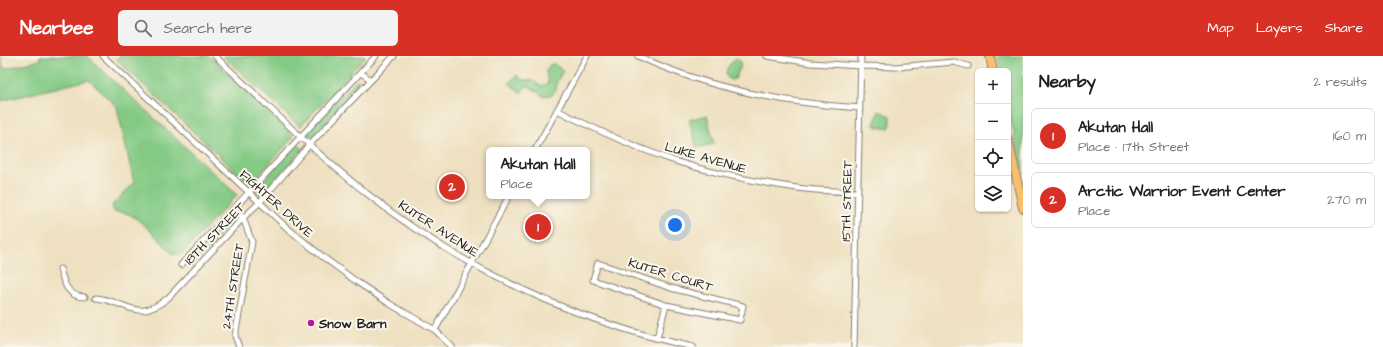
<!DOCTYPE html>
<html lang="en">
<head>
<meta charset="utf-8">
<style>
  body { margin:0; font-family:"Architects Daughter",sans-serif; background:#f2f2f2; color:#202124 }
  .controls { position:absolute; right:12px; top:12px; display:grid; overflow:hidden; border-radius:6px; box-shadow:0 1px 3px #0004 }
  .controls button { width:36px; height:36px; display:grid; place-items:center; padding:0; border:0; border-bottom:1px solid #e0e0e0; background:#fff; color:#202124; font:20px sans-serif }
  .you { position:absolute; left:675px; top:169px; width:14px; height:14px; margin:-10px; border:3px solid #fff; border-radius:50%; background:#1a73e8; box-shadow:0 0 0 6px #1a73e833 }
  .badge { display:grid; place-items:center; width:26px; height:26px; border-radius:50%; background:#d93025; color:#fff; font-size:13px; font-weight:700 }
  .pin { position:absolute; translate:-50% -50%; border:2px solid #fff; box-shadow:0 1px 4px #0006 }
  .popup { position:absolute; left:486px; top:91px; width:104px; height:52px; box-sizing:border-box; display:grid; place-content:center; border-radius:6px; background:#fff; filter:drop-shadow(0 1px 3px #0005); font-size:13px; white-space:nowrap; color:#757577 }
  .popup b { font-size:15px; color:#202124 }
  .popup::after { content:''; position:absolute; left:50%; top:100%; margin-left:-8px; border:8px solid transparent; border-top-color:#fff }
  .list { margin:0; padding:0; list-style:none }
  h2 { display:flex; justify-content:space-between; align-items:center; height:52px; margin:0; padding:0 16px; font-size:17px }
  h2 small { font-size:13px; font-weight:400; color:#757577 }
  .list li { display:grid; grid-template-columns:26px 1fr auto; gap:12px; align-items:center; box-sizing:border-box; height:56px; margin:0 8px 8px; padding:0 8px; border:1px solid #e0e0e0; border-radius:6px }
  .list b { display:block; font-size:15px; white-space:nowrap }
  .list p { margin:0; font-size:13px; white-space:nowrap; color:#757577 }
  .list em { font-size:13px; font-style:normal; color:#757577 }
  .icon { flex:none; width:22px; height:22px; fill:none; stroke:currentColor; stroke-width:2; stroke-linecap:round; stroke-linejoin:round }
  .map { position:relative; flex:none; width:1023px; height:291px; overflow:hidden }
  header { display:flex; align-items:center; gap:24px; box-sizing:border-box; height:56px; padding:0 20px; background:#d93025; color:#fff }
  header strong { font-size:19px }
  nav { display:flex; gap:22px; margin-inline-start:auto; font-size:14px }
  .search { width:280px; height:36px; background:#f2f2f2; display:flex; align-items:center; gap:10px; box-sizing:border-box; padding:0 14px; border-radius:6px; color:#757577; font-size:15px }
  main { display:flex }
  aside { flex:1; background:#fff }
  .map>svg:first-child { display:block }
  .green { fill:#84ca85; stroke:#507350 }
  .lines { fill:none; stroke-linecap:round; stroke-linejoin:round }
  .minor-tunnel { stroke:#c4b99f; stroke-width:5; stroke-dasharray:5 2.5; stroke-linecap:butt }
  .minor-casing { stroke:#857e6e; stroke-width:7 }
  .primary-casing { stroke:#857e6e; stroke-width:10 }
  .minor { stroke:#fff; stroke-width:5 }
  .primary { stroke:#f8bf6c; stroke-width:8 }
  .poi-dot { fill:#b5179e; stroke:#fbf7ec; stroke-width:1.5 }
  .labels { text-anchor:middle; stroke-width:4; stroke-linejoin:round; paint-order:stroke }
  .street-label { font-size:13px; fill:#1c1c1c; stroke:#fbf7ec }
  .poi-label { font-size:13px; font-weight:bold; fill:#1c1c1c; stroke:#fbf7ec; text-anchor:start }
</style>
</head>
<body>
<header>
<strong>Nearbee</strong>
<div class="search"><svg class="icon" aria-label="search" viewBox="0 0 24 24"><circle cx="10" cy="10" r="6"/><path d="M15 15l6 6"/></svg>Search here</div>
<nav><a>Map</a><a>Layers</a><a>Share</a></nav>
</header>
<main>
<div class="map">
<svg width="1023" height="291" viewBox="0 0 1023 291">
  <rect width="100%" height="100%" fill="#fbf7ec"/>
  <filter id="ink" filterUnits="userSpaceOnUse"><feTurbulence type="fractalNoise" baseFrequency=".025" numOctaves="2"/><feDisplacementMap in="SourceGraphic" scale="8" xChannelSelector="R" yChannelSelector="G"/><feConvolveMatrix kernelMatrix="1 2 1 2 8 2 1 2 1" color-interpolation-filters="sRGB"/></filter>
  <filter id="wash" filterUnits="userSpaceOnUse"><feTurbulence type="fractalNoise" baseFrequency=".012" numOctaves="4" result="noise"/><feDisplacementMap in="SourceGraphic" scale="16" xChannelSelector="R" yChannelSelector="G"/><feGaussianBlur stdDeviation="0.9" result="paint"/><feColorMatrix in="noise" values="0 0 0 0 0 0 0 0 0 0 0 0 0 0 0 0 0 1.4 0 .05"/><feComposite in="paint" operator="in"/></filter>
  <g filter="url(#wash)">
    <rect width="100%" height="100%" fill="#eee0c0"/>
    <path class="green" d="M 0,0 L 4,13 L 40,4 L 40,0 L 87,0 L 237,139 L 181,199 L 173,198 C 161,186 143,165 129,158 C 124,156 119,156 114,156 L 112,149 L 134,127 L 117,51 L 89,24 L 0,45 Z
      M 119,0 L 209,0 L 294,80 L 252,127 L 248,127 L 116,3 Z
      M 223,0 L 366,0 L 300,71 Z
      M 997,0 L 1023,0 L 1023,119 L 1008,50 L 1008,15 L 1000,15 Z
      M 736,2 L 741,6 L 740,12 L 735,23 L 730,24 C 721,16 730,8 736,2 Z
      M 551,8 L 554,8 L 563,15 L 557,25 L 556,34 L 552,39 L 543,40 L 529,30 L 526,30 L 521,37 L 509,27 L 516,19 L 523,24 L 534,25 L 540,30 L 548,28 L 546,14 Z
      M 357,24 L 362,28 L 312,82 L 306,77 Z
      M 879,55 L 890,60 L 890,71 L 888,73 L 875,70 L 874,69 L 878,57 Z
      M 707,59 L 714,88 L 697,92 L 689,64 Z
      M 297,87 L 303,93 L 260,139 L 255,134 Z
      M 227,163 L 233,168 L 192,212 L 187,211 L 187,206 Z"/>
  </g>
  <g filter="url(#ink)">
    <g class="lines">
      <path class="minor-tunnel" d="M 84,241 L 96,242"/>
      <g class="minor-casing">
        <path id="minor" d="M 103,0 L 286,171 L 323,201 L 357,226 L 390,248 L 435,274 L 452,291
          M 215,0 C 264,46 312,94 365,136 C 458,211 576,266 693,291
          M 638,0 C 708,33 783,47 860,52
          M 767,0 L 811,7 L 861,10 L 896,11 L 954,6 L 968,10
          M 361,17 L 371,24
          M 557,54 C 596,74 636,92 678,106 C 716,118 756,126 797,132 C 817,135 837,135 858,136
          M 535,94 L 587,0
          M 234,153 L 243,162 L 252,186 L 235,280 L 239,291
          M 598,207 L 671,232 L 743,250 L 740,264 L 666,249 L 593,224 Z
          M 181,209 L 376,0
          M 60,213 C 64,227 67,240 84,241
          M 96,242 C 127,245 137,268 168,242 L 243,162 L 259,147 L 310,88 L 394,0
          M 435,274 L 509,140
          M 657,282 L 666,249
          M 854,291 L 861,0"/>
      </g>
      <g class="primary-casing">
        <path id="primary" d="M 990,0 L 993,15
          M 1008,83 L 1023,152"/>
      </g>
      <use href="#minor" class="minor"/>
      <use href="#primary" class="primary"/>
    </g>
  </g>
  <circle class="poi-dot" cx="311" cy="267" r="4"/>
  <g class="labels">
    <g class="street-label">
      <text transform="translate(706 101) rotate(16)" y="5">LUKE AVENUE</text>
      <text transform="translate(846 145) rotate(-89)" y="5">15TH STREET</text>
      <text transform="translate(277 147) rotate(42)" y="5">FIGHTER DRIVE</text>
      <text transform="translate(439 172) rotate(33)" y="5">KUTER AVENUE</text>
      <text transform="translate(214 177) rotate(-46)" y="5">18TH STREET</text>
      <text transform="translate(671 218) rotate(17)" y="5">KUTER COURT</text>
      <text transform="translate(232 230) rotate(-81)" y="5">24TH STREET</text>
    </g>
    <g class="poi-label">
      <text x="319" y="272">Snow Barn</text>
    </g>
  </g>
</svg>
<div class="controls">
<button>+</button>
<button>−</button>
<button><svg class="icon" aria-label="locate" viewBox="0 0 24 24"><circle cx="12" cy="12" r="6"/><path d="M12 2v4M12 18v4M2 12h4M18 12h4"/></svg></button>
<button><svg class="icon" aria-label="layers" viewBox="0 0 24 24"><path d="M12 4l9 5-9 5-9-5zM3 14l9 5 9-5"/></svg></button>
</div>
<div class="you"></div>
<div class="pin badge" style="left:538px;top:171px">1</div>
<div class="popup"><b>Akutan Hall</b>Place</div>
<div class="pin badge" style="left:452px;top:131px">2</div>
</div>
<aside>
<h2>Nearby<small>2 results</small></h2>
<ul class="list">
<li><span class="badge">1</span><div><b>Akutan Hall</b><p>Place · 17th Street</p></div><em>160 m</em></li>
<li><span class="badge">2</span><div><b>Arctic Warrior Event Center</b><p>Place</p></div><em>270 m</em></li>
</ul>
</aside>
</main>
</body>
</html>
